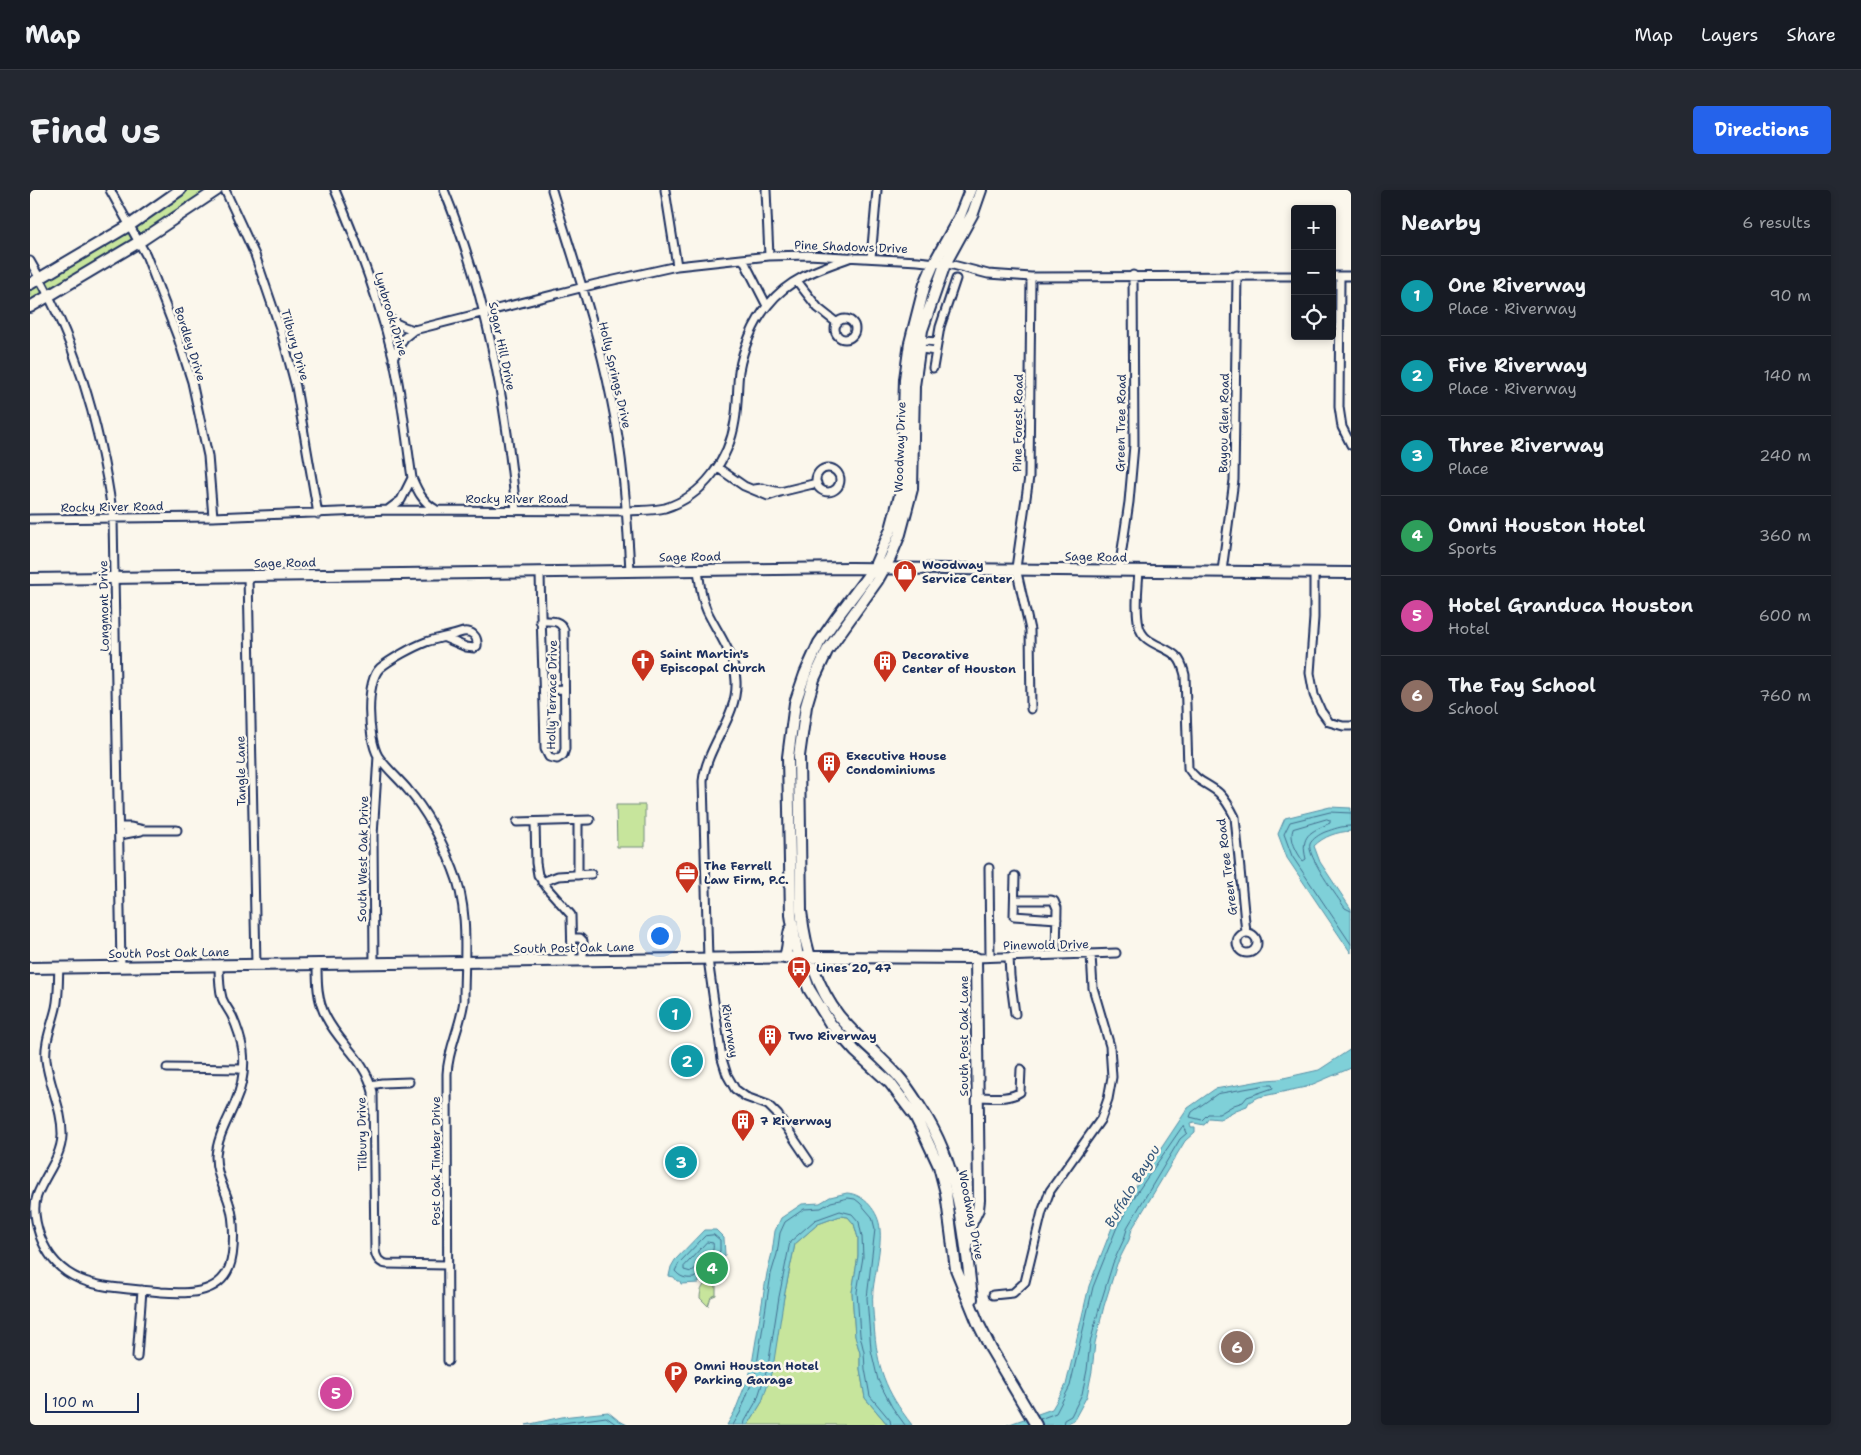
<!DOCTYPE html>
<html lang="en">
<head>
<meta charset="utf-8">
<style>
  body { margin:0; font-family:"Shantell Sans",sans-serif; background:#242831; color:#f1f3f6 }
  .controls { position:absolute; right:15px; top:15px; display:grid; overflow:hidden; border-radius:5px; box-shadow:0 2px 8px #0003 }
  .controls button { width:45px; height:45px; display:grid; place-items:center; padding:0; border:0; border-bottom:1px solid #363941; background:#171b24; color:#f1f3f6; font:25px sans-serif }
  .scale { position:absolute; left:15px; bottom:12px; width:94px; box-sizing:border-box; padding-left:5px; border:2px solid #1b2f5e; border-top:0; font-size:14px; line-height:18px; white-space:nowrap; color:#1b2f5e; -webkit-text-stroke:4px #fbf7ec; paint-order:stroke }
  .you { position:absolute; left:629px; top:745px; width:18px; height:18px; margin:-12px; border:4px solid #fff; border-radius:50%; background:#1a73e8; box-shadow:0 0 0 8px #1a73e833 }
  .badge { display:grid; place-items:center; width:32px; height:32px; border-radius:50%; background:#2563eb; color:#fff; font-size:16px; font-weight:700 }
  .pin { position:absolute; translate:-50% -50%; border:2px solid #fff; box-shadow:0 1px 5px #0006 }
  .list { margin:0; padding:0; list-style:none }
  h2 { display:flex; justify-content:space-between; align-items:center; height:65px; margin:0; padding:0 20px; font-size:21px }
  h2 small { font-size:16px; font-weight:400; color:#9ea1a6 }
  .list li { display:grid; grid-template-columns:32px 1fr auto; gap:15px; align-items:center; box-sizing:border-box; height:80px; padding:0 20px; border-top:1px solid #363941 }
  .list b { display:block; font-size:19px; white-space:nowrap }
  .list p { margin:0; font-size:16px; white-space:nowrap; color:#9ea1a6 }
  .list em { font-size:16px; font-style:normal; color:#9ea1a6 }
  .icon { flex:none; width:28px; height:28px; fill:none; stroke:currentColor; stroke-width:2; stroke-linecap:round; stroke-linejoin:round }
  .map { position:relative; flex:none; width:1321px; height:1235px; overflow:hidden; border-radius:5px }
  header { display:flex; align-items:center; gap:30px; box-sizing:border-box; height:70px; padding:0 25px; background:#171b24; border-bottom:1px solid #363941 }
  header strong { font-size:24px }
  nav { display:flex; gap:28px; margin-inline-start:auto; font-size:18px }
  .intro { display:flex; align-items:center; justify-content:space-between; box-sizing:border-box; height:120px; padding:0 30px }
  h1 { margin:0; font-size:35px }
  .button { padding:12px 22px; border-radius:5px; background:#2563eb; color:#fff; font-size:18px; font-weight:700 }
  main { display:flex; gap:30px; padding:0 30px }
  aside { flex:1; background:#171b24; border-radius:5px; box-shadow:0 2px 8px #0003 }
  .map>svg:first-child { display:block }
  .green { fill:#c7e59c; stroke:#718a7d }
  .water { fill:#7fd0d8; stroke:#5790a7 }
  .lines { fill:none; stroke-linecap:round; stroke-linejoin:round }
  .shore { stroke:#436f8f; stroke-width:1 }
  .street-casing { stroke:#1b2f5e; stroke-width:11 }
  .secondary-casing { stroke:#1b2f5e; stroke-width:14 }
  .street { stroke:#fbf7ec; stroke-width:7 }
  .secondary { stroke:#fbf7ec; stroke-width:10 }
  .labels { text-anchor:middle; stroke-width:5; stroke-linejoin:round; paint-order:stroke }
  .street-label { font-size:12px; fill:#1b2f5e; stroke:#fbf7ec }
  .poi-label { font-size:12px; font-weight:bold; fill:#1b2f5e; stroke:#fbf7ec; text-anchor:start }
  .water-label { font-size:14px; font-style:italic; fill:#34577c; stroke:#fbf7ec }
</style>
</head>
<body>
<header>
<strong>Map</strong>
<nav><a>Map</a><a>Layers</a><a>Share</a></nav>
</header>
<div class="intro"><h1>Find us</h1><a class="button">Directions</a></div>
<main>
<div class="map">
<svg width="1321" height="1235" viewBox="0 0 1321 1235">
  <rect width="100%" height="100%" fill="#fbf7ec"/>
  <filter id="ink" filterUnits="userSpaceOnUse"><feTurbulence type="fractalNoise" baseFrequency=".02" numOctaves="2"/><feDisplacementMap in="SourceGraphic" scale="10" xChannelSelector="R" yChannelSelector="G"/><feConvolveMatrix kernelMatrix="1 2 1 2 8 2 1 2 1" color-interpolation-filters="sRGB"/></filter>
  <g filter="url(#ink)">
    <path class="green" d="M 155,0 L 183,0 L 0,114 L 0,96 Z
      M 586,615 L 615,615 L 615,657 L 587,657 Z
      M 810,1026 L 818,1027 L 824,1034 L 828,1048 L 828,1066 L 822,1102 L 825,1146 L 830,1163 L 830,1179 L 835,1208 L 858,1235 L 718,1235 L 732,1212 L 765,1054 L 788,1034 Z
      M 681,1090 L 686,1093 L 686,1105 L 681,1107 L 678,1116 L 670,1108 C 670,1100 673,1093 681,1090 Z"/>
    <path class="water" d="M 1300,617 L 1321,618 L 1321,641 C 1307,642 1294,646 1284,656 L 1290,672 L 1321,719 L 1321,763 L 1257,668 L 1248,644 L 1255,628 Z
      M 1321,859 L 1321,878 L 1276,897 L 1229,907 L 1219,912 L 1217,916 L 1206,920 L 1190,929 L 1179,928 L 1174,935 L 1164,933 L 1160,934 L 1161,938 L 1165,938 L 1165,942 L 1155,951 L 1102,1039 L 1099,1050 L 1087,1074 L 1074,1116 L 1065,1153 L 1062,1181 L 1057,1206 L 1044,1230 L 1034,1235 L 977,1235 L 1022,1219 L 1036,1195 L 1059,1096 L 1083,1035 L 1104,999 L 1158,918 L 1185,899 L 1236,890 L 1249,889 L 1289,880 Z
      M 817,1003 C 834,1004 849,1022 850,1039 C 852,1055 845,1083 843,1100 C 842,1111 843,1122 844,1134 C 847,1178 855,1200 882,1235 L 858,1235 L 835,1208 L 830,1179 L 830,1163 L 825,1146 L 822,1102 L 828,1066 L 828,1048 L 824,1034 L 818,1027 L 810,1026 L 788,1034 L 765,1054 L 754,1107 L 743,1177 L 732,1212 L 718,1235 L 697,1235 L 705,1221 L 721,1180 L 737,1083 L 742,1063 L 745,1041 L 751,1028 L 772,1014 L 790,1013 L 800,1007 Z
      M 674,1040 L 686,1040 L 694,1048 L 695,1065 L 693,1066 L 693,1070 L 689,1070 L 689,1074 L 693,1074 L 693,1081 L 677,1082 L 677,1085 L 673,1086 L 673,1089 L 669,1090 L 669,1093 L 651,1094 L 650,1091 L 647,1091 L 644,1087 L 639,1086 L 641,1077 L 645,1070 Z
      M 578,1222 L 588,1230 L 597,1235 L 496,1235 L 532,1227 Z"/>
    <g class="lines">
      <path class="shore" d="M 1321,623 L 1300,622 L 1260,632 L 1254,644 L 1262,666 L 1321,754
        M 1297,629 L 1300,630 L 1300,633 C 1280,642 1270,645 1276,669 L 1273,671 C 1267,663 1259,649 1263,639 Z
        M 1321,636 C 1311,636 1304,639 1295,642 C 1290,644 1282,649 1280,654 C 1276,665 1308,708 1315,718 L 1321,721
        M 1237,895 L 1242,895 L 1243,898 L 1217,907 L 1213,912 L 1204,915 L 1189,924 L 1178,924 L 1172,930 L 1160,927 L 1162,922 L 1187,904 Z
        M 684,1045 L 690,1050 L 690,1061 L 685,1068 L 683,1076 L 675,1078 L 664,1088 C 655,1089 650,1087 645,1081 L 649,1073 L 675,1046 Z
        M 677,1052 L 683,1053 C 686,1066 670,1074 661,1082 L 654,1080 L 654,1077 Z
        M 1010,1229 L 1026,1223 L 1040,1196 L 1063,1097 L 1087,1037 L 1108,1001 L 1152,937 L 1154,936 L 1157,943 L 1150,949 L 1098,1036 L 1094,1049 L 1083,1073 L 1070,1115 L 1060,1153 L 1057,1180 L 1052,1204 L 1041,1226 L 1034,1230 L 1033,1235
        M 518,1235 L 576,1227 L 587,1235
        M 703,1235 L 710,1223 L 726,1181 L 741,1084 L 747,1064 L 750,1043 L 755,1032 L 774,1019 L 791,1018 L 801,1012 L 818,1008 L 825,1009 L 830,1013 L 842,1027 L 845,1039 L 837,1108 L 841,1160 L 848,1190 L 862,1217 L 875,1235
        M 714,1235 L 715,1231 L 727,1210 L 738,1176 L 749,1107 L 760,1052 L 785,1030 L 810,1021 L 822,1024 L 829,1032 L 832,1047 L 833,1067 L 827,1102 L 830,1145 L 834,1162 L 835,1179 L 840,1206 L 860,1230 L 861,1235"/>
      <g class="street-casing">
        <path id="street" d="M 80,0 L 116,65 L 148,148 L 162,192 L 178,266 L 183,327
          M 195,0 L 225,65 L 251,141 L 266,197 L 288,324
          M 305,0 C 328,54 349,110 363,167 C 372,206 376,248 382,288 C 388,302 393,312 405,319
          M 414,0 C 456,103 476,211 486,321
          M 522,0 C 543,69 567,137 581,208 C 593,265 597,322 600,381
          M 635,0 L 647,76
          M 736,0 L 739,66
          M 841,68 L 847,0
          M 713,69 L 737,116
          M 0,71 C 47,151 71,237 83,328 L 91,777
          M 1302,86 L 1321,86
          M 1310,86 L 1309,217 L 1312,237 L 1321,255
          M 767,91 L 788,118 L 807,133
          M 352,122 C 361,132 371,136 384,140
          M805 139a10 10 0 1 1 20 0a10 10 0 1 1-20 0Z
          M 905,161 L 892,159 L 889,154 L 894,151 L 907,152
          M 363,169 L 374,148 L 384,140 L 566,94 L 647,76 L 739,66 L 778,65 L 888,71 L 923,75 L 958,84 L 1001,87 L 1265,86
          M 903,178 L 910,137 L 926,89
          M 688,278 L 714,296 L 738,306 L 750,302 L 787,293
          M786 290a12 12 0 1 1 24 0a12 12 0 1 1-24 0Z
          M 724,299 L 732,298 L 750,302
          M 359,319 L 371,310 L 382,288
          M 0,329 L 183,327 L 359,320 L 597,321 C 610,320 623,321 635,318 C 674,306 699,269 705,231 C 708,214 707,198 709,181 C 713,159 723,133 738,115 C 759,88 791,78 822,67
          M 668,380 C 670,394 671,408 677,421 C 688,444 705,464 706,491 C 708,527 677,555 673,591 L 678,769 L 692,869 L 697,885 L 705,899 L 716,907 L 738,915 L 748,925 L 779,971
          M 1089,380 L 1099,312 L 1104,255 L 1103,85
          M 1109,380 C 1108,398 1105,418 1109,436 C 1113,455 1136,455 1147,467 C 1152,472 1153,478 1155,485 L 1158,578 C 1167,592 1177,593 1189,603 C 1196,610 1200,617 1205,627 L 1216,743
          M 1192,381 L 1204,290 L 1207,85
          M 510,382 C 511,441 514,500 515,559 L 519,567 L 527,569 L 533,565 L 535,559 L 534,440 C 530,429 520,431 510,431
          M 1284,382 L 1284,428 L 1280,483 L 1284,505 L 1291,521 L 1299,532 L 1313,536 L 1321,536
          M 218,386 L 226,775
          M 415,448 L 436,457 L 444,458 L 447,456 C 448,446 442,441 433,442 C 421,446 408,448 396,452 C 383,457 361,469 350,478 C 335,492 338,549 348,566 C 356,578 369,589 378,600 C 398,623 412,651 423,679 C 440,720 434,767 434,810 C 431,836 418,858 417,884 L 418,1171
          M 514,500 L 534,499
          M 1001,519 L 1000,440 L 986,378 L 999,287 L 1001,87
          M 548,631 L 548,685
          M 487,632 L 560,630
          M 505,632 L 506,673 L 508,685 L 518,699 L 541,725 L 542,770
          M 89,637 L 100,637 L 114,640 L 147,640
          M 90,645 L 111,641
          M 959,678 L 960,767
          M 985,686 L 984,726 L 1027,729
          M 512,692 L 528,686 L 561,684
          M 985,710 L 1021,710 L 1024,711 L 1027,718 L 1026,765
          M1207 753a10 10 0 1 1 20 0a10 10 0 1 1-20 0Z
          M 542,748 L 550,748 L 553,751 L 553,770
          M 979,767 L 980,786 L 985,824
          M 946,768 L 1086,763
          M 344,773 L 343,646 L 348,566
          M 287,774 C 287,792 287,810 296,827 C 310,855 335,869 343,902 L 345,1060 C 346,1068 349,1073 357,1074 L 417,1075
          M 29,777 C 28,791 29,805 26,818 C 22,835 14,853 16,870 C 19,896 33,920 32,946 C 31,968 14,986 7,1006 C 2,1019 6,1034 10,1046 C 31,1102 82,1096 131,1102 C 155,1104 188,1105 199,1078 C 205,1063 205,1029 199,1013 C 194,997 186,984 186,967 C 187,947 198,930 205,913 C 212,897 215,878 213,861 C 211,849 207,837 202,826 C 199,820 194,814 192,808 C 189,797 189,787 189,775
          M 137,878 L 213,879
          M 341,895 L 352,893 L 379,892
          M 947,907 C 960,907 979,910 990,902 L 991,879
          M 963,1105 L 983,1103 L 995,1092 L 1012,1022 L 1020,1001 L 1071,929 L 1078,909 L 1082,887 L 1080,856 L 1063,798 L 1061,765
          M 107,1167 L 112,1100"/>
      </g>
      <g class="secondary-casing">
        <path id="secondary" d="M 940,0 L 929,28 L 904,73 L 895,94 L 880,153 L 875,189 L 872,298 L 861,339 L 844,378 L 807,427 L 789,453 L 775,484 L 765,513 L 758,567 L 761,725 L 768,767 L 779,799 L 800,833 L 825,861 L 860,893 L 885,926 L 896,948 L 909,976 L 916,1003 L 926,1079 L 948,1133 L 961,1159 L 1006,1235
          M 0,94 L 100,35 L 150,0
          M 0,117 L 109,52 L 187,0
          M 0,389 L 820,378 L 1321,383
          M 754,768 C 759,759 757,749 760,740
          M 0,778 L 787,767 L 946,768 L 949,1010 L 948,1019 L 939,1038 L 937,1058
          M 942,1109 C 935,1044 929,976 892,920 C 885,909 877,896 868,886 C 849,865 827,848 809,826 C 786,796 775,758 771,721 L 769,566 L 776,516 L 784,489 L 797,461 L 847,391 L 860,368 L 870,344 L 882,299 L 884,196 L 892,140 L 915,74 L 943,23 L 951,0"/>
      </g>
      <use href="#street" class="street"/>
      <use href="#secondary" class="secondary"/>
    </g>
  </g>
  <defs>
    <g id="shop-pin" transform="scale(1.25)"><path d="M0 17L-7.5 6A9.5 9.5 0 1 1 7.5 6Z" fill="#c8321e" stroke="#fbf7ec"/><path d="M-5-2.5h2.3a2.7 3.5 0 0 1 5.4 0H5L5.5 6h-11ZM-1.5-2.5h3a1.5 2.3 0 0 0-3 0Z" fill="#fff"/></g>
    <g id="church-pin" transform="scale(1.25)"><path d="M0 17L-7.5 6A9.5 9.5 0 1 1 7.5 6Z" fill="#c8321e" stroke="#fbf7ec"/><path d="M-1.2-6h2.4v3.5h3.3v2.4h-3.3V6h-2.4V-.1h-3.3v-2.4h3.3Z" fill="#fff"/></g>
    <g id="building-pin" transform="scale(1.25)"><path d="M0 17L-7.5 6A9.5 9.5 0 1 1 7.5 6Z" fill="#c8321e" stroke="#fbf7ec"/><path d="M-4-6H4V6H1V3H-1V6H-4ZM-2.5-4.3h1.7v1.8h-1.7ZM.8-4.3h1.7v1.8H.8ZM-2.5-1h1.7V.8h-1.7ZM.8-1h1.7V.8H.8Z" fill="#fff"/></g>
    <g id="office-pin" transform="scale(1.25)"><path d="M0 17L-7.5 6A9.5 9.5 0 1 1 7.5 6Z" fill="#c8321e" stroke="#fbf7ec"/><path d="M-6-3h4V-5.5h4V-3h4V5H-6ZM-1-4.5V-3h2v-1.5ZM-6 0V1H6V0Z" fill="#fff"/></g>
    <g id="bus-pin" transform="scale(1.25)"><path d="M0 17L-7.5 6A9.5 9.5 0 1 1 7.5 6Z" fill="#c8321e" stroke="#fbf7ec"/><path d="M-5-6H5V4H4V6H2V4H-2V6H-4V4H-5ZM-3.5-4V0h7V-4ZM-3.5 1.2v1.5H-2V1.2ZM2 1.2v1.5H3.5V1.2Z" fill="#fff"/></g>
    <g id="parking-pin" transform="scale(1.25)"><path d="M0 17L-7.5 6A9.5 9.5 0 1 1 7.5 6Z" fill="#c8321e" stroke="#fbf7ec"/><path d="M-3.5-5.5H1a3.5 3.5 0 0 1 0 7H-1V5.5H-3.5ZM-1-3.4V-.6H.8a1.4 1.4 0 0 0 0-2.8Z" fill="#fff"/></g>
  </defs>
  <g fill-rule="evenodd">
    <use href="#shop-pin" x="875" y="382"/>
    <use href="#church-pin" x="613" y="471"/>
    <use href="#building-pin" x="855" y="472"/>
    <use href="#building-pin" x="799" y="573"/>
    <use href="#office-pin" x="657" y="683"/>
    <use href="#bus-pin" x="769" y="778"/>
    <use href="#building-pin" x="740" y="846"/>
    <use href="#building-pin" x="713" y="931"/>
    <use href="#parking-pin" x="646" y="1183"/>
  </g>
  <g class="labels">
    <g class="street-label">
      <text transform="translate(821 57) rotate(2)" y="4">Pine Shadows Drive</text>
      <text transform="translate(361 124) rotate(73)" y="4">Lynbrook Drive</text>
      <text transform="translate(160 154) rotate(72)" y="4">Bordley Drive</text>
      <text transform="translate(265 155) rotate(74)" y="4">Tilbury Drive</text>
      <text transform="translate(472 156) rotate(78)" y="4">Sugar Hill Drive</text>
      <text transform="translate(585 185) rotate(77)" y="4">Holly Springs Drive</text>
      <text transform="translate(988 233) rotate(-89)" y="4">Pine Forest Road</text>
      <text transform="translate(1091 233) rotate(-89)" y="4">Green Tree Road</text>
      <text transform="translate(1194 233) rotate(-89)" y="4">Bayou Glen Road</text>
      <text transform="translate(870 257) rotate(-88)" y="4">Woodway Drive</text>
      <text x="487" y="313">Rocky River Road</text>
      <text transform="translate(82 317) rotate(-1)" y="4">Rocky River Road</text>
      <text transform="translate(660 367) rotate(-1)" y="4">Sage Road</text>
      <text transform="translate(1066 367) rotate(1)" y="4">Sage Road</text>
      <text transform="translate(255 373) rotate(-1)" y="4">Sage Road</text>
      <text transform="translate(74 416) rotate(-91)" y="4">Longmont Drive</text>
      <text transform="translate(522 505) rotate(-89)" y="4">Holly Terrace Drive</text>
      <text transform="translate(211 581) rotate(-91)" y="4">Tangle Lane</text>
      <text transform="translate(333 669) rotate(-89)" y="4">South West Oak Drive</text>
      <text transform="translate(1197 677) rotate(-97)" y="4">Green Tree Road</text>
      <text transform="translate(1016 755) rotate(-1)" y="4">Pinewold Drive</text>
      <text transform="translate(544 758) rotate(-1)" y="4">South Post Oak Lane</text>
      <text transform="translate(139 763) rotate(-1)" y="4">South Post Oak Lane</text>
      <text transform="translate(700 841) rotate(81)" y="4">Riverway</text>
      <text transform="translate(934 846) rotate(-90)" y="4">South Post Oak Lane</text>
      <text transform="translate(332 944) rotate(-91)" y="4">Tilbury Drive</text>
      <text transform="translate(406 971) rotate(-90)" y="4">Post Oak Timber Drive</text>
      <text transform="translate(941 1025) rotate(79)" y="4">Woodway Drive</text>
    </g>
    <g class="poi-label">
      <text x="892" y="379">Woodway<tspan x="892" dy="14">Service Center</tspan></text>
      <text x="630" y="468">Saint Martin's<tspan x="630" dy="14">Episcopal Church</tspan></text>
      <text x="872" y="469">Decorative<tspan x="872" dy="14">Center of Houston</tspan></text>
      <text x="816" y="570">Executive House<tspan x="816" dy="14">Condominiums</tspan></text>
      <text x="674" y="680">The Ferrell<tspan x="674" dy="14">Law Firm, P.C.</tspan></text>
      <text x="786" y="782">Lines 20, 47</text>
      <text x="758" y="850">Two Riverway</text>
      <text x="730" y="935">7 Riverway</text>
      <text x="664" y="1180">Omni Houston Hotel<tspan x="664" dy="14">Parking Garage</tspan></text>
    </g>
    <g class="water-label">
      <text transform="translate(1102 996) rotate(-59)" y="5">Buffalo Bayou</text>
    </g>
  </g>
</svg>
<div class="controls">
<button>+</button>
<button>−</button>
<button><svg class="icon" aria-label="locate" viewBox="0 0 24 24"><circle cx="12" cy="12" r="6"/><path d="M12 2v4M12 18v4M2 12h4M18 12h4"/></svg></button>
</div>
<div class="scale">100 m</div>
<div class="you"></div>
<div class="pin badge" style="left:645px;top:824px;background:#0f9aa8">1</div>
<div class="pin badge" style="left:657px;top:871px;background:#0f9aa8">2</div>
<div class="pin badge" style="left:651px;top:972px;background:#0f9aa8">3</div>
<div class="pin badge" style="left:682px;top:1078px;background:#2e9e5b">4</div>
<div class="pin badge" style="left:306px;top:1203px;background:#d1479c">5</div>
<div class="pin badge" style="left:1207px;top:1157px;background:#8d6e63">6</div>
</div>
<aside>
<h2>Nearby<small>6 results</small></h2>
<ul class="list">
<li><span class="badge" style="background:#0f9aa8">1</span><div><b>One Riverway</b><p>Place · Riverway</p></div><em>90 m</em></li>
<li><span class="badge" style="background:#0f9aa8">2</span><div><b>Five Riverway</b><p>Place · Riverway</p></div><em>140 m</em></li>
<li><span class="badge" style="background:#0f9aa8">3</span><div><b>Three Riverway</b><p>Place</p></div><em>240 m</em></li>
<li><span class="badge" style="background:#2e9e5b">4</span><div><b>Omni Houston Hotel</b><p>Sports</p></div><em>360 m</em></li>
<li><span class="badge" style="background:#d1479c">5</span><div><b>Hotel Granduca Houston</b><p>Hotel</p></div><em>600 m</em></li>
<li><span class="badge" style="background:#8d6e63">6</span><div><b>The Fay School</b><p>School</p></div><em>760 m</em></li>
</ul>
</aside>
</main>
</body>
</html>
